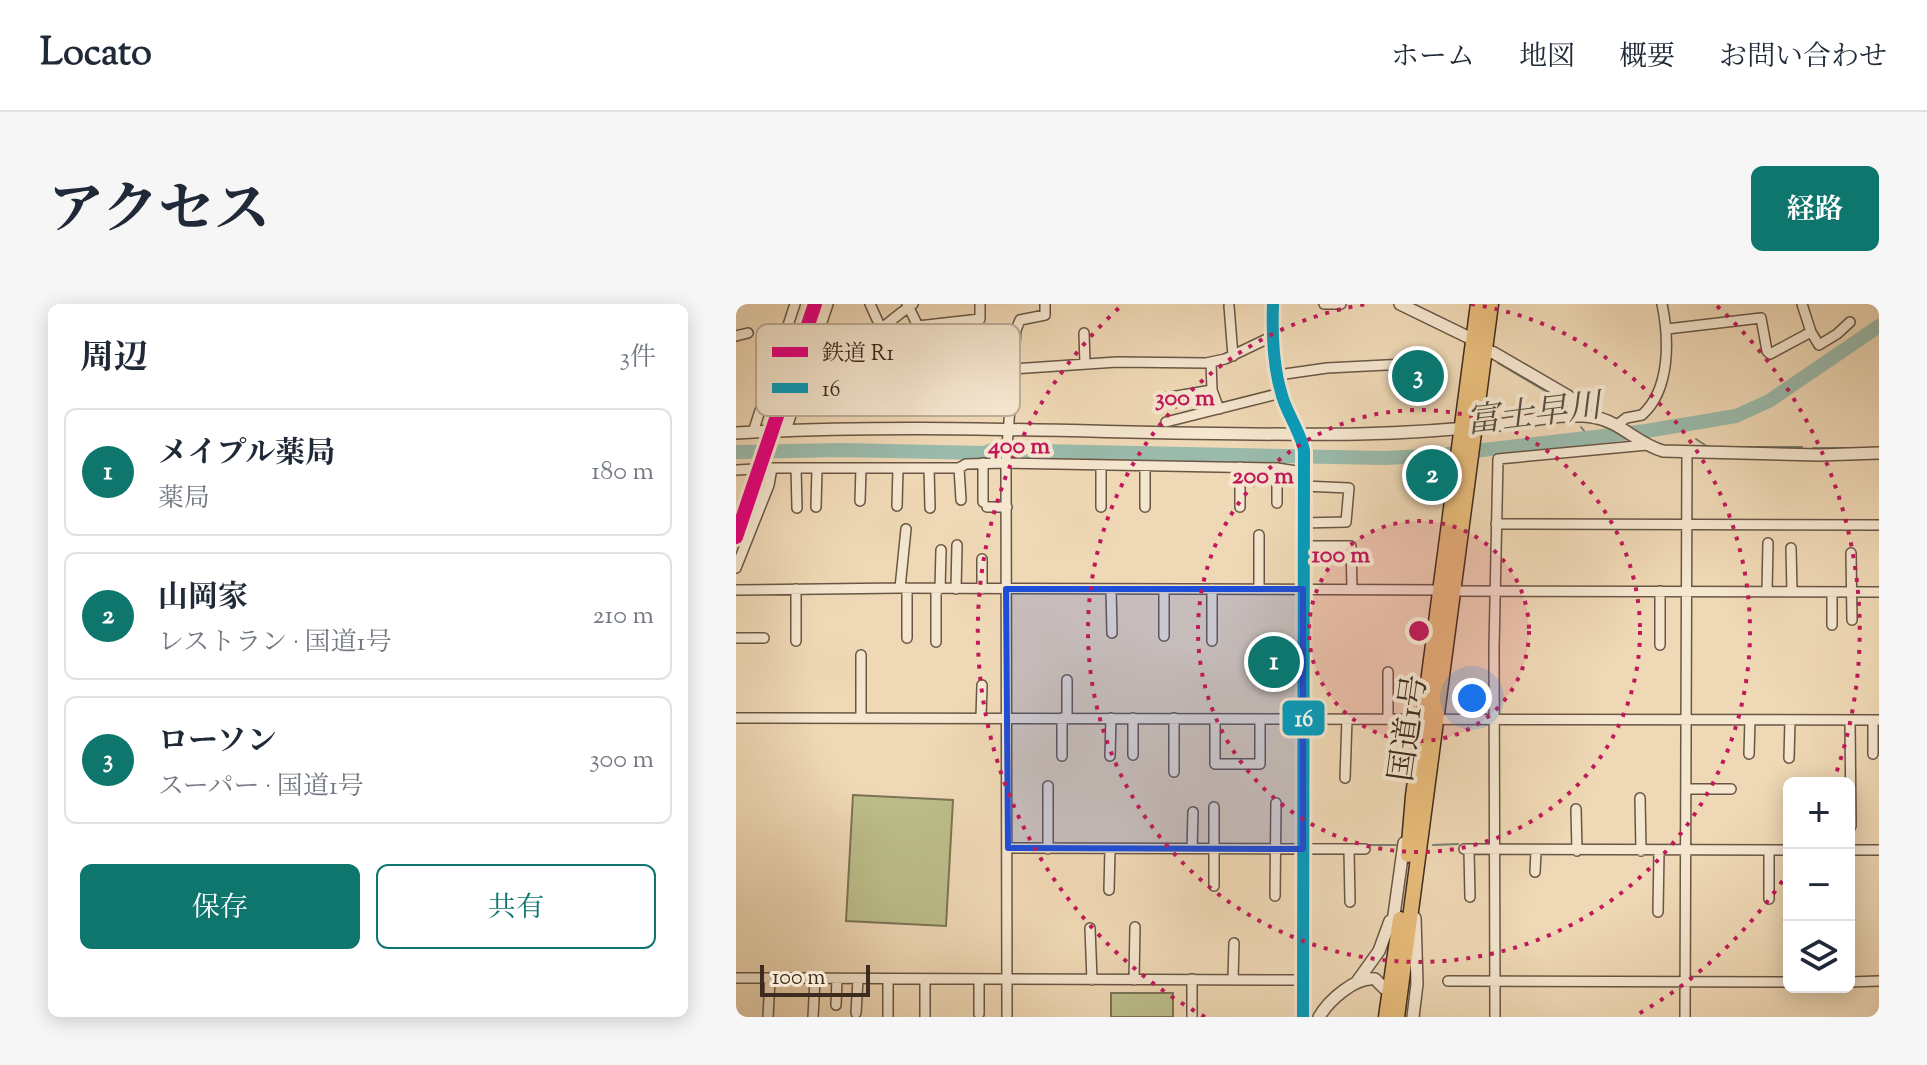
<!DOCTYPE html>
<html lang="ja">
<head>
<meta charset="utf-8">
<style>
  body { margin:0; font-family:"Sorts Mill Goudy","Noto Serif JP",serif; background:#f6f6f7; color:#1f2937 }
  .controls { position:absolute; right:24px; bottom:24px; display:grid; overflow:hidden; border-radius:12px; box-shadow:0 4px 20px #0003 }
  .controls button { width:72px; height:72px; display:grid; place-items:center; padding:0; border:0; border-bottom:2px solid #e0e1e3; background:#fff; color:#1f2937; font:40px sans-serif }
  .scale { position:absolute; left:24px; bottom:20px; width:110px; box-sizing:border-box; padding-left:8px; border:4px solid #3c2b1e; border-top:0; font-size:22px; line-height:28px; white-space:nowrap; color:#3c2b1e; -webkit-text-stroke:6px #f5e6cf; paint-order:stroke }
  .you { position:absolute; left:736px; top:394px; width:28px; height:28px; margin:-20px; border:6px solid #fff; border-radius:50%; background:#1a73e8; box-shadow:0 0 0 12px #1a73e833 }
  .badge { display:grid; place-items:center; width:52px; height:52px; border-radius:50%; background:#0f766e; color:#fff; font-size:26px; font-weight:700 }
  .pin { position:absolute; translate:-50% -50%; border:4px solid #fff; box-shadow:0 2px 8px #0006 }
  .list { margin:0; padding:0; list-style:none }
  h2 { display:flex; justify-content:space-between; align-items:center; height:104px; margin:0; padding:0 32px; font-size:34px }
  h2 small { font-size:26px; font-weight:400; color:#747a83 }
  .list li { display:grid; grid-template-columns:52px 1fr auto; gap:24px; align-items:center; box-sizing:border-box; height:128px; margin:0 16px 16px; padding:0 16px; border:2px solid #e0e1e3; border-radius:12px }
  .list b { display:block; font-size:30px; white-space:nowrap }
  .list p { margin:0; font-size:26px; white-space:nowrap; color:#747a83 }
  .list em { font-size:26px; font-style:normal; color:#747a83 }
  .actions { display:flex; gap:16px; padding:24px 32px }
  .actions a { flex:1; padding:18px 0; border:2px solid #0f766e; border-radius:12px; text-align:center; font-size:28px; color:#0f766e }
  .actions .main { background:#0f766e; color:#fff }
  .icon { flex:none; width:44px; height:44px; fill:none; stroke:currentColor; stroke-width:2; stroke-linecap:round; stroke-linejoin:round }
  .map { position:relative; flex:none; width:1143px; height:713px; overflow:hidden; border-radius:12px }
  header { display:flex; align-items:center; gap:48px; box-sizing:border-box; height:112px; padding:0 40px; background:#fff; border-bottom:2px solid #e0e1e3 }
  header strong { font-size:38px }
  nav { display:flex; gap:44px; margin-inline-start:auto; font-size:28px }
  .intro { display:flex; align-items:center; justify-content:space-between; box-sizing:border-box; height:192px; padding:0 48px }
  h1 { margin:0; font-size:56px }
  .button { padding:20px 36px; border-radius:12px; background:#0f766e; color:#fff; font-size:28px; font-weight:700 }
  main { display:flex; gap:48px; padding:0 48px }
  aside { flex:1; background:#fff; border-radius:12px; box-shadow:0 4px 20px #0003 }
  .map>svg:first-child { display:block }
  .grass { fill:#bcbe8b; stroke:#7c7454; stroke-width:2 }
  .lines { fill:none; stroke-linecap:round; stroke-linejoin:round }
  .stream { stroke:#748173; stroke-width:2 }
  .river { stroke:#9abaab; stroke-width:14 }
  .minor-casing { stroke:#695644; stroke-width:12 }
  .tertiary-casing { stroke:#695644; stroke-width:14 }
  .trunk-casing { stroke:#3c2b1e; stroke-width:17 }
  .minor { stroke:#f5e6cf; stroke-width:9 }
  .tertiary { stroke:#f5e6cf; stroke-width:11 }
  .trunk { stroke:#e8bc7a; stroke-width:14 }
  .bus-1-casing { stroke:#f5e6cf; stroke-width:18 }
  .bus-1 { stroke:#069cbc; stroke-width:12 }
  .rail-1-casing { stroke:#f5e6cf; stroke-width:20 }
  .rail-1 { stroke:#e5007d; stroke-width:14 }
  .marked { fill:#1d4ed8; fill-opacity:0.2; stroke:#1d4ed8; stroke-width:6; stroke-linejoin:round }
  .ring { fill:none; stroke:#c2185b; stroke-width:4; stroke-dasharray:4 8 }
  .labels { text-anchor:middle; stroke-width:8; stroke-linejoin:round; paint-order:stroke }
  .street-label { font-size:32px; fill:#3c2b1e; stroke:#f5e6cf }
  .water-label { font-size:34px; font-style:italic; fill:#544f41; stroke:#f5e6cf }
  .key { fill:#f5e6cf; stroke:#beae9a; stroke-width:2 }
  .key-label { font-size:22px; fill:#3c2b1e }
  .centre { fill:#c2185b; stroke:#f5e6cf; stroke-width:4 }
  .ring-label { font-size:24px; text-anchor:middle; font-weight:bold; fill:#c2185b; stroke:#f5e6cf; stroke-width:8; stroke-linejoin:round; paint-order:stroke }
  .line-badge { stroke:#f5e6cf; stroke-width:3 }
  .badge-label { font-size:22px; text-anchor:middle; font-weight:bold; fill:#fff }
</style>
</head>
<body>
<header>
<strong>Locato</strong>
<nav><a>ホーム</a><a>地図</a><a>概要</a><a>お問い合わせ</a></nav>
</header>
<div class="intro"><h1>アクセス</h1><a class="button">経路</a></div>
<main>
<aside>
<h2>周辺<small>3件</small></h2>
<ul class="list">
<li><span class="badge">1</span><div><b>メイプル薬局</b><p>薬局</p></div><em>180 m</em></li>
<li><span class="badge">2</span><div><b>山岡家</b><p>レストラン · 国道1号</p></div><em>210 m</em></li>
<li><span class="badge">3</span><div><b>ローソン</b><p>スーパー · 国道1号</p></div><em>300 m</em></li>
</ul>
<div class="actions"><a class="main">保存</a><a>共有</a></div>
</aside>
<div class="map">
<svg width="1143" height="713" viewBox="0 0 1143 713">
  <rect width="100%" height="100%" fill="#efd8b5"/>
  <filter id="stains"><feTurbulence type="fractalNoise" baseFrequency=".0025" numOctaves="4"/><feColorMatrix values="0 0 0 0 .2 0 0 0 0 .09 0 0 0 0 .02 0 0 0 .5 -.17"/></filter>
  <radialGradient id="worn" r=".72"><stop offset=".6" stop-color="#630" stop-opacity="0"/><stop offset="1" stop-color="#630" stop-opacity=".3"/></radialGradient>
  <path class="grass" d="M 117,491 L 217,496 L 210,622 L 110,617 Z
    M 375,689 L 437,689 L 437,713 L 375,713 Z"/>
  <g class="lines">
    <path class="stream" d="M 762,59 L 826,97
      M 845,123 L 853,133
      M 960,135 L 972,143
      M 995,143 L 1066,143
      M 1077,144 L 1131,144
      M 632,541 L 660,541
      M 697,541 L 722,540"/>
    <path class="river" d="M 0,148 L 106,146 L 248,149 L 256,146 L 649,154 L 704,151 L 910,127 L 1000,112 L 1033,97 L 1143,22"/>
    <g class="minor-casing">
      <path id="minor" d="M 134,0 L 149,33 L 136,61
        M 171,0 L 182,22 L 200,48 L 208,55 L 222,60 L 277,65 L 381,58 L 470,59 L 489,55 L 537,32
        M 537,0 C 536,28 537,61 545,88 C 549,107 566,130 568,147 L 567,713
        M 588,0 L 605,0
        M 1066,0 L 1075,28 L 1083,41 L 1101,30 L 1114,18
        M 493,2 L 497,52
        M 182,22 L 244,15 L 244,0
        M 931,25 L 1025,14 L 1031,47 L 1034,50 L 1075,28
        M 348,29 L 349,60
        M 0,32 L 12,29
        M 475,58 L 476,86 L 483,105
        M 542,71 L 591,64 L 670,60
        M 244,88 L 247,62
        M 423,95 L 476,86
        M 60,99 C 100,68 135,29 177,0
        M 430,118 L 545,89
        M 881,121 L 890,114 L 906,111 C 935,85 933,34 926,0
        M 50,126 L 92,0
        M 17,128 L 59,0
        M 247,159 L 247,198
        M 409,162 L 409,203
        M 60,164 L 61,204
        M 193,164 L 194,204
        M 223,164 L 225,196
        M 0,166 L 36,164
        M 124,197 L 125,164
        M 541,199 L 541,164
        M 161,202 L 162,164
        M 80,203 L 81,164
        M 251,203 L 271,203
        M 365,203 L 365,161
        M 504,203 L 504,163
        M 566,219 L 610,218 L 613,184 L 567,182
        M 760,220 L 1143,221
        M 567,242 L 615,242 L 616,285
        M 1055,244 L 1056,288
        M 1115,249 L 1116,316
        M 0,264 L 33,181 L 36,164 L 223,164 L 230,160 L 270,159 L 541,164 L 567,168
        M 164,284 L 170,225
        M 200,284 L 200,338
        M 60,285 L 60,337
        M 204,285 L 205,246
        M 220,285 L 221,241
        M 246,285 L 246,255
        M 375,285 L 376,329
        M 523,285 L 523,231
        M 0,286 L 164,284 L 706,286
        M 717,287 L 1143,288
        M 1031,287 L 1032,239
        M 1096,288 L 1096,321
        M 428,332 L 428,285
        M 0,334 L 28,334
        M 171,334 L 171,284
        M 476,337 L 476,285
        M 924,341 L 924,287
        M 652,368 L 652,415
        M 331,376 L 331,414
        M 0,414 L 1143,416
        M 125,414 L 125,351
        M 245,414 L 246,381
        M 479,415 L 479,460 L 524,460 L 524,415
        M 1114,416 L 1115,522
        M 1013,450 L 1014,416
        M 1137,450 L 1137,416
        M 397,451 L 397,414
        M 326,452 L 326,414
        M 374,452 L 375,414
        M 1053,454 L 1054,416
        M 438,468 L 438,414
        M 609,474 L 611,415
        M 312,482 L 312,545
        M 950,485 L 995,485
        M 904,494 L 905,547
        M 840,505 L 841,547
        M 272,544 L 629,545
        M 456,545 L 457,508
        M 728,545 L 1053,546
        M 613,546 L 614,598
        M 1113,546 L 1143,546
        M 733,547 L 734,593
        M 799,568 L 800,547
        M 478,582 L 478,503
        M 373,586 L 374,545
        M 539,592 L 540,499
        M 1033,595 L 1033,546
        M 922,608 L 923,547
        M 354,624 L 356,676
        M 0,674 L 567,676
        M 152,675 L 152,713
        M 456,675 L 456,713
        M 243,676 L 243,710
        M 398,676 L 399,623
        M 497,676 L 498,639
        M 712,677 L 1053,678
        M 1113,678 L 1143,677
        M 100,701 L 101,675
        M 120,709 L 122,675
        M 32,713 L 34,674
        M 77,713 L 79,675
        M 189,713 L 189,675
        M 271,713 L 270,156 L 280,26 L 284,16 L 309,11 L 309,0
        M 759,713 L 758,344 L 762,155 L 911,141
        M 949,713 L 951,148"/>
    </g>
    <g class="tertiary-casing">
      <path id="tertiary" d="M 664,0 L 738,36
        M 749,46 L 758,49 L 832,92 L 836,96 L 839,112
        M 0,129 C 207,117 415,133 622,130 C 668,129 715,126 761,121 C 791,118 827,108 857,113 C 884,117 901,140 927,147 L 1083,151 L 1143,149
        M 656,625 L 668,539
        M 620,679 L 643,647 L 654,617
        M 583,713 C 593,696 619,673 639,675 L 648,684
        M 677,713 L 681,680 L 679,614"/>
    </g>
    <g class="trunk-casing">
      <path id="trunk" d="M 672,551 L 677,492 L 742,0
        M 650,713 L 664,615
        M 661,713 L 755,0"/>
    </g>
    <use href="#minor" class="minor"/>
    <use href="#tertiary" class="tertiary"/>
    <use href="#trunk" class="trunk"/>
    <g class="bus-1-casing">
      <path id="bus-1" d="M 537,0 C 536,28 537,61 545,88 C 549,107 566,130 568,147 L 567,713"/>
    </g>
    <use href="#bus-1" class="bus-1"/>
    <g class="rail-1-casing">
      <path id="rail-1" d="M 0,233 L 79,0"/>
    </g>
    <use href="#rail-1" class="rail-1"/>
  </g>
  <path class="marked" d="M 270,285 L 567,285 L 567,545 L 272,544 Z"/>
  <circle cx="683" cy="327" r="110" fill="#c2185b" fill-opacity=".12"/>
  <g class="ring">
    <circle cx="683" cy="327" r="110"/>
    <circle cx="683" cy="327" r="221"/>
    <path d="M735 0A331 331 0 1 1 631 0"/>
    <path d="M1053 567A441 441 0 0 1 897 713M469 713A441 441 0 0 1 385 2M981 2A441 441 0 0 1 1097 478"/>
  </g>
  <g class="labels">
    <g class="street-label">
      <text transform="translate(671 424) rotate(-82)" y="11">国道1号</text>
    </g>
    <g class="water-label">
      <text transform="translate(797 108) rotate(-7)" y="12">富士早川</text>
    </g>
  </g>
  <rect x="20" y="20" width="264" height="92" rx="12" class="key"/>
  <rect x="36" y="43" width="36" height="10" fill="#e5007d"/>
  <rect x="36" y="79" width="36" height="10" fill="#069cbc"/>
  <g class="key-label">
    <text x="86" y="56">鉄道 R1</text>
    <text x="86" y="92">16</text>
  </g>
  <circle cx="683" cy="327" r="12" class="centre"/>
  <g class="ring-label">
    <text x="449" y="101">300 m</text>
    <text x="283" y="149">400 m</text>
    <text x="527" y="179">200 m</text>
    <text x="605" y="258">100 m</text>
  </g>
  <rect class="line-badge" x="545" y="395" width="45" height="38" rx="8" fill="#069cbc"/>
  <g class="badge-label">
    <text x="568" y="422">16</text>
  </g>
  <rect width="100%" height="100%" filter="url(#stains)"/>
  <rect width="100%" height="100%" fill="url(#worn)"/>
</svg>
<div class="controls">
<button>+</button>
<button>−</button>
<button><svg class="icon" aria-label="layers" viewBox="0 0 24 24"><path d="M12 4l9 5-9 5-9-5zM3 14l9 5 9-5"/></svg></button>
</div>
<div class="scale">100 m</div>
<div class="you"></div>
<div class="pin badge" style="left:538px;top:358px">1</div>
<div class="pin badge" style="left:696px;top:171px">2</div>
<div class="pin badge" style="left:682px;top:72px">3</div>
</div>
</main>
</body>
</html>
